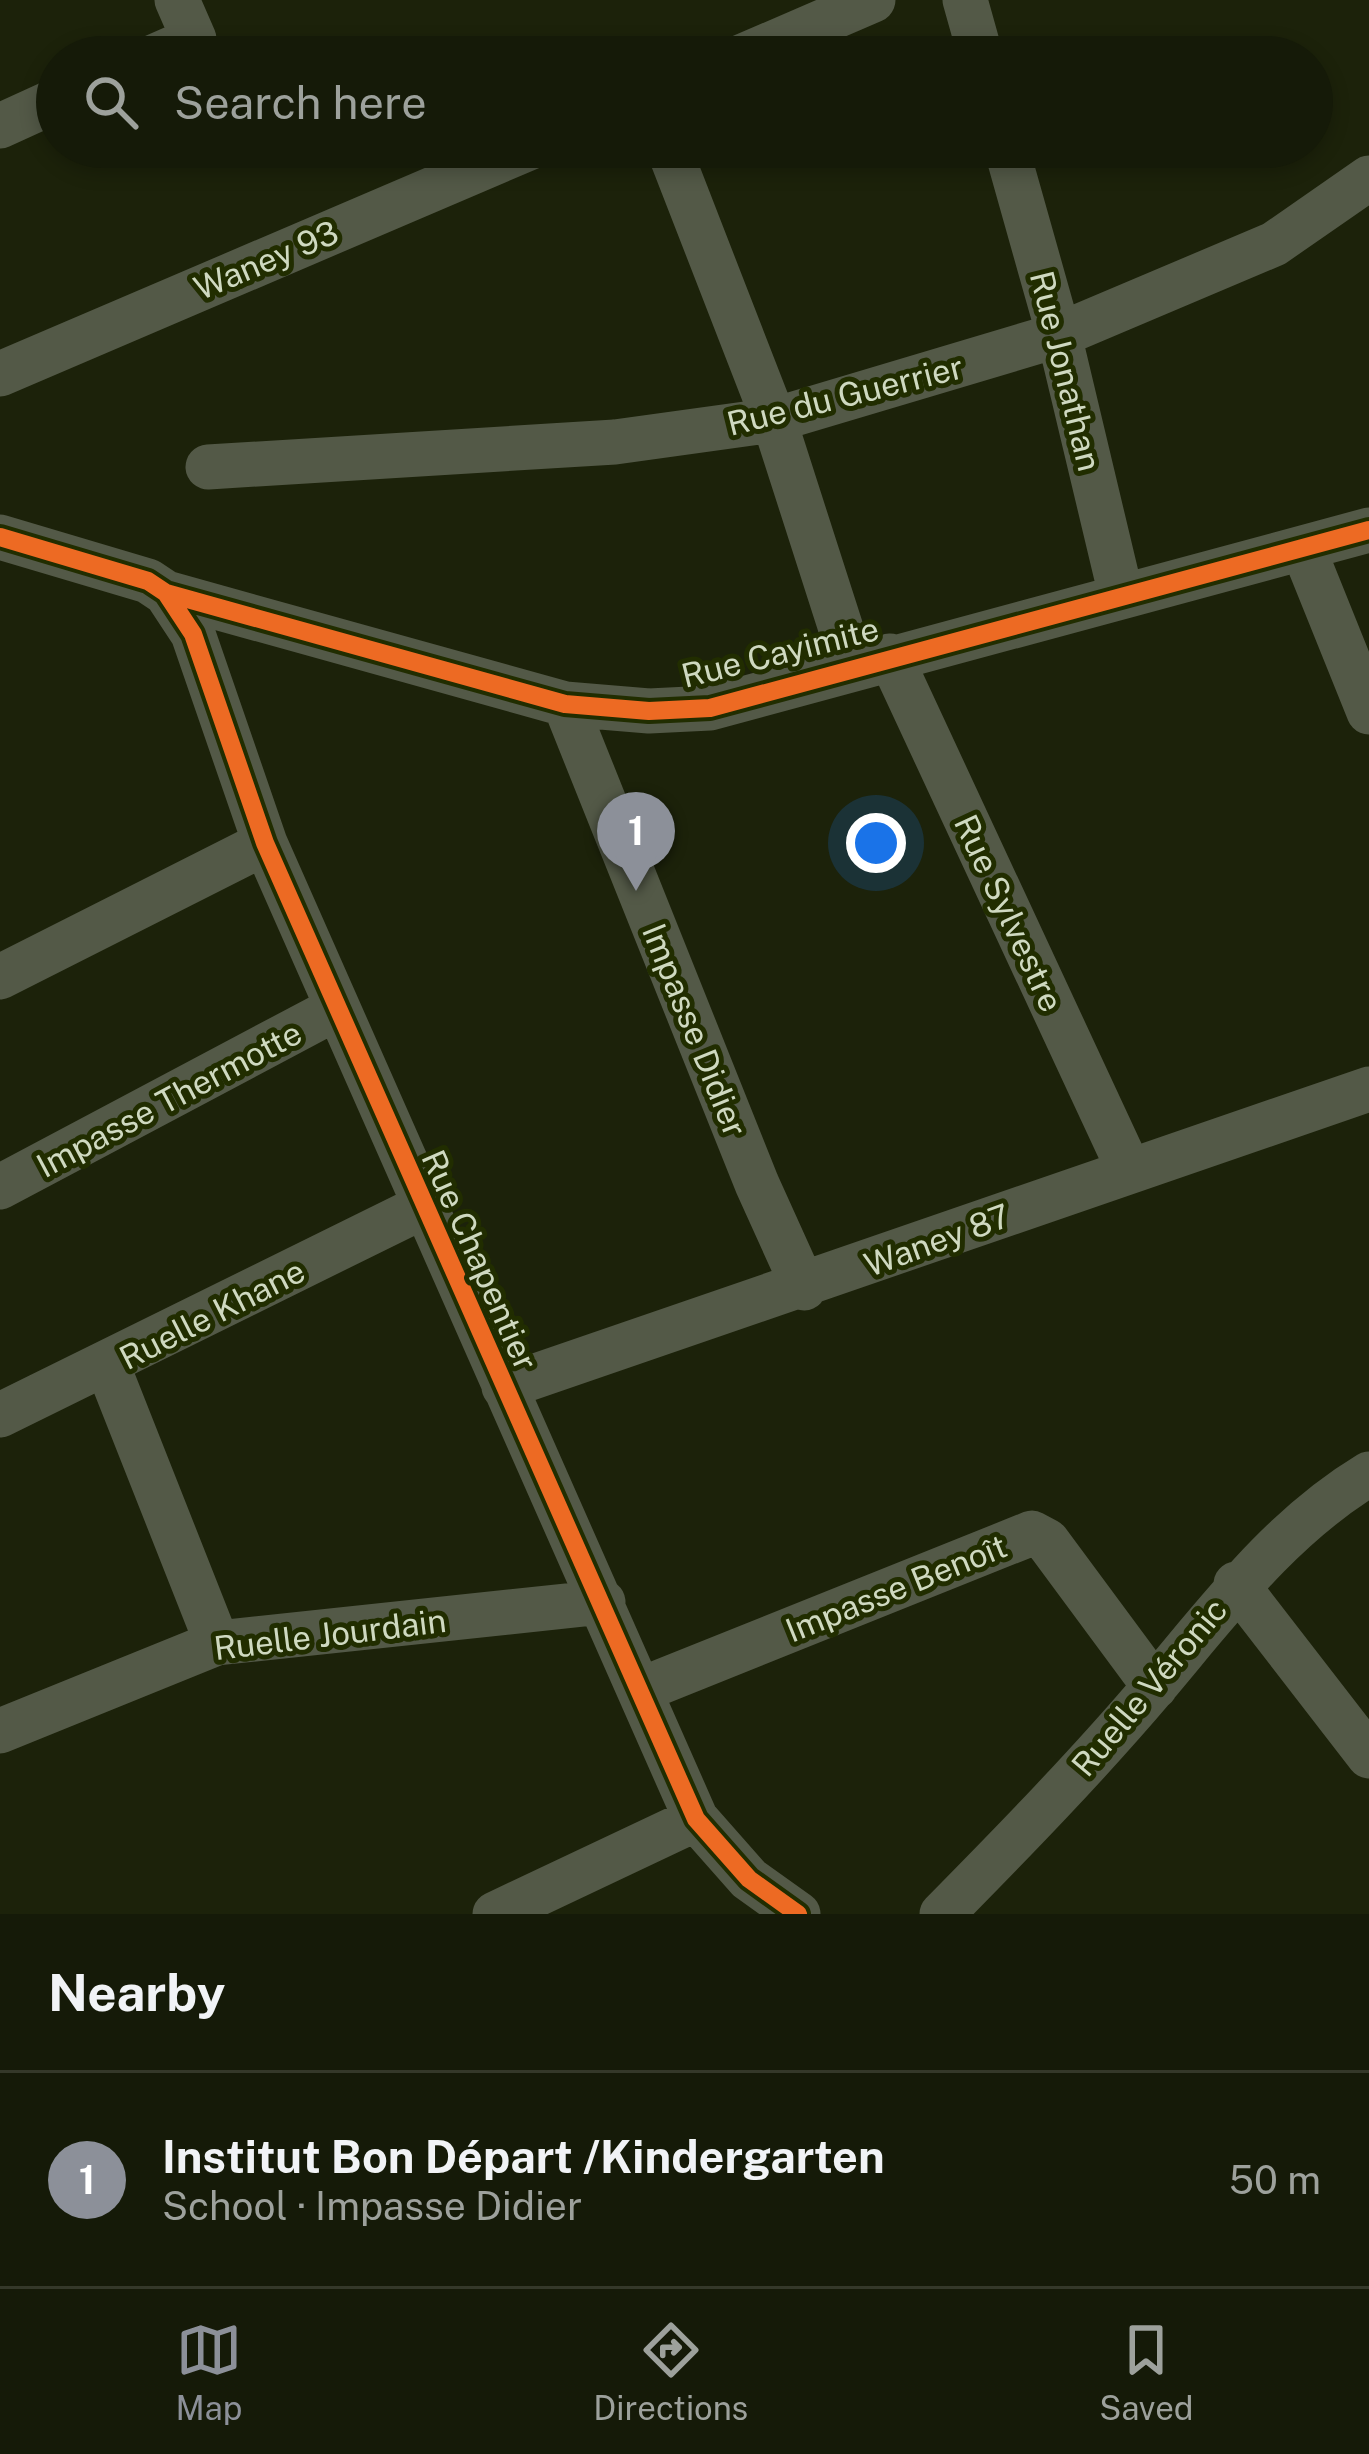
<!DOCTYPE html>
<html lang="en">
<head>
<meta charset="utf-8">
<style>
  body { margin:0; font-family:"Public Sans",sans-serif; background:#222716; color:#f1f3f6 }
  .you { position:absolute; left:876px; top:843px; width:42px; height:42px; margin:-30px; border:9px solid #fff; border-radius:50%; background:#1a73e8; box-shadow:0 0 0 18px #1a73e833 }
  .badge { display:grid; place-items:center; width:78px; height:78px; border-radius:50%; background:#8c9099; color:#fff; font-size:39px; font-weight:700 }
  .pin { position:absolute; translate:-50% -99px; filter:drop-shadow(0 3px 6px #0008) }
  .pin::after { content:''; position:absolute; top:63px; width:42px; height:36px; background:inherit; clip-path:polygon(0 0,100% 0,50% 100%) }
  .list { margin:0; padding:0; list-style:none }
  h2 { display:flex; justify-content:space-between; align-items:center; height:156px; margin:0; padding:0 48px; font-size:51px }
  h2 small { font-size:39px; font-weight:400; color:#9da19c }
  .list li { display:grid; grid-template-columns:78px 1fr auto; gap:36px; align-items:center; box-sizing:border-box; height:216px; padding:0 48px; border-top:3px solid #343829 }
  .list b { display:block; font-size:45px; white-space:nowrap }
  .list p { margin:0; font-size:39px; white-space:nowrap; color:#9da19c }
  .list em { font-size:39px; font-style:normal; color:#9da19c }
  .icon { flex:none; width:66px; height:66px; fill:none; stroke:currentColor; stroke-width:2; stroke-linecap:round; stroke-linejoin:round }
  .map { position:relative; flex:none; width:1369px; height:1914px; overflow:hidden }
  .search { position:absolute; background:#151a08; box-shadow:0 6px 18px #0003; left:36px; right:36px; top:36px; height:132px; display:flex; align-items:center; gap:30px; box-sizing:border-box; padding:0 42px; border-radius:66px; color:#9da19c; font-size:45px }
  .sheet { height:372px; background:#151a08 }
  nav { display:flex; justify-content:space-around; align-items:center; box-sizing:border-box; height:168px; border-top:3px solid #343829; background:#151a08; font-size:33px; color:#9da19c }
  nav a { display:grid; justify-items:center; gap:6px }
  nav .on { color:#8c9099 }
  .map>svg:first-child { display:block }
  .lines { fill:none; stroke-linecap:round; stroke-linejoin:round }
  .minor { stroke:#535947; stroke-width:45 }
  .cycleway-casing { stroke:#212d00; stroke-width:26 }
  .cycleway { stroke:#ed6a23; stroke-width:18 }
  .labels { text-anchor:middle; stroke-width:10; stroke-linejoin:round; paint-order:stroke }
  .street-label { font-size:33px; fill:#cfd9c0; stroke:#212d00 }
</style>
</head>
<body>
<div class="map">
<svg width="1369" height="1914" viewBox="0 0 1369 1914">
  <rect width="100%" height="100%" fill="#1c220a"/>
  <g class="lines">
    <path class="minor" d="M 965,0 L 981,57
      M 153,57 L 194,39 L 177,0
      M 741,57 L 873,0
      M 0,126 L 57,100
      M 668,147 L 774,420 L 853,666
      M 1006,147 L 1059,335 L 1121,595
      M 0,374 L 531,147
      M 208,467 L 615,442 L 774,420 L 1059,335 L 1274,244 L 1369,178
      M 0,537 L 148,581 L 166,593 L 565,704 L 649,711 L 710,708 L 1369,530
      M 1303,548 L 1369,712
      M 166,593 L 193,634 L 265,843 L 696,1819 L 749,1879 L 798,1914
      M 890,656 L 1129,1170
      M 565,704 L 757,1184 L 804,1288
      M 0,977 L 265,843
      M 0,1187 L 337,1008
      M 108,1367 L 217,1643
      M 504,1387 L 1369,1089
      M 0,1415 L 422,1207
      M 1236,1584 L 1369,1756
      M 643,1689 L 1032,1533 L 1047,1541 L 1155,1687
      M 0,1731 L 217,1643 L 603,1602
      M 495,1914 L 696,1819
      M 942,1914 C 1015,1840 1088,1765 1155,1686 C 1220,1609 1281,1527 1369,1474"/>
    <g class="cycleway-casing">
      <path id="cycleway" d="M 0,537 L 148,581 L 166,593 L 565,704 L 649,711 L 710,708 L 1369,530
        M 166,593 L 193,634 L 265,843 L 696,1819 L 749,1879 L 798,1914"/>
    </g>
    <use href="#cycleway" class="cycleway"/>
  </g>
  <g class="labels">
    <g class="street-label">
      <text transform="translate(266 260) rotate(-23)" y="12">Waney 93</text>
      <text transform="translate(1066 371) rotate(76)" y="12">Rue Jonathan</text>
      <text transform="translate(845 395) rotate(-14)" y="12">Rue du Guerrier</text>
      <text transform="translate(780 652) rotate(-14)" y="12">Rue Cayimite</text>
      <text transform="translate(1009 913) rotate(65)" y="12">Rue Sylvestre</text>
      <text transform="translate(695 1030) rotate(68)" y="12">Impasse Didier</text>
      <text transform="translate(169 1099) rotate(-28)" y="12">Impasse Thermotte</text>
      <text transform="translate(937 1240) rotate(-20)" y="12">Waney 87</text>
      <text transform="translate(480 1260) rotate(66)" y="12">Rue Chapentier</text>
      <text transform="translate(212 1314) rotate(-27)" y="12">Ruelle Khane</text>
      <text transform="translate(896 1588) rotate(-22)" y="12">Impasse Benoît</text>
      <text transform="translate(330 1634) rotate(-7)" y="12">Ruelle Jourdain</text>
      <text transform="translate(1149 1687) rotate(-50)" y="12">Ruelle Véronic</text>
    </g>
  </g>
</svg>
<div class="you"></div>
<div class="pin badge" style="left:636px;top:891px">1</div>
<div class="search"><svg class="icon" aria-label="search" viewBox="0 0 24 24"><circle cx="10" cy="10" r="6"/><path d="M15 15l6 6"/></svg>Search here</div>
</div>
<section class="sheet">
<h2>Nearby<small></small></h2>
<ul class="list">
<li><span class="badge">1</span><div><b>Institut Bon Départ /Kindergarten</b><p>School · Impasse Didier</p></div><em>50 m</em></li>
</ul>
</section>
<nav>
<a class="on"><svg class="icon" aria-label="map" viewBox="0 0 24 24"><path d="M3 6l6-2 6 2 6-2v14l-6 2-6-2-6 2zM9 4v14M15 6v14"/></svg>Map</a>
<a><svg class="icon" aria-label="directions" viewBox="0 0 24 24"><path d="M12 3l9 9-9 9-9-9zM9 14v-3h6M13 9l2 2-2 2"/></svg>Directions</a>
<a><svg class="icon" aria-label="saved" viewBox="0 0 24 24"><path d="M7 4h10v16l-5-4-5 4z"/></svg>Saved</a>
</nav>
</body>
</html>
